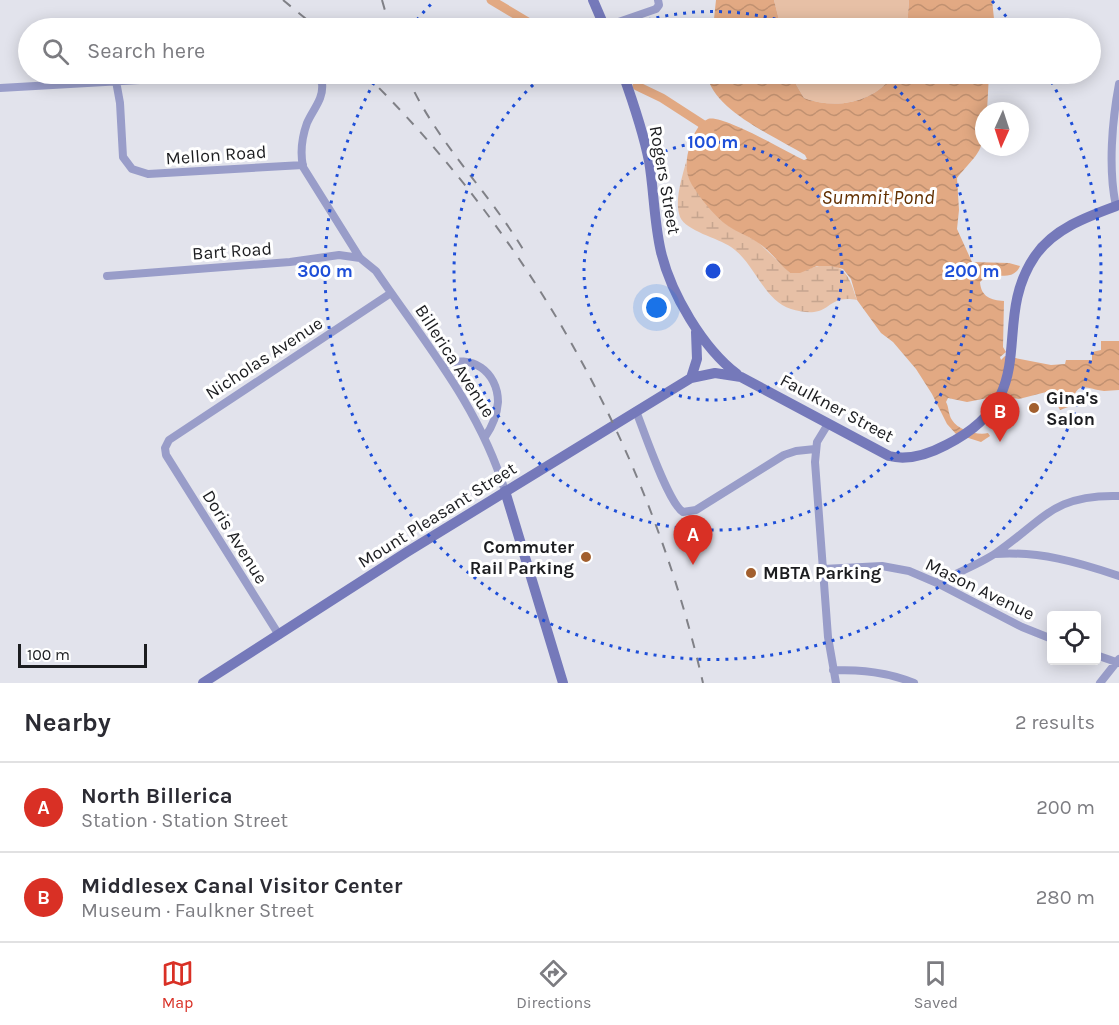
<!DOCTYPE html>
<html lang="en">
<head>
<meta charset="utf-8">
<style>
  body { margin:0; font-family:Karla,sans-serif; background:#f2f2f3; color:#2b2b33 }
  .controls { position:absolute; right:18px; bottom:18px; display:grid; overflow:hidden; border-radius:6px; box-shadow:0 3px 15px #0003 }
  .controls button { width:54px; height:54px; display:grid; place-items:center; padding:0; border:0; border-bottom:2px solid #e1e1e2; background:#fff; color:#2b2b33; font:30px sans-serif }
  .compass { position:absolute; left:975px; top:102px; width:54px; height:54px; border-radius:50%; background:#fff; box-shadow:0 3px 15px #0003; rotate:183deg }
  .scale { position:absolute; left:18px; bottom:15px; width:129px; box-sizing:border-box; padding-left:6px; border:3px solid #1c1d20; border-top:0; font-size:16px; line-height:21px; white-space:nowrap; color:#1c1d20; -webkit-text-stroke:4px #fff; paint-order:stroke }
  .you { position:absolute; left:657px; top:308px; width:21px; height:21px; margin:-15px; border:4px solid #fff; border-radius:50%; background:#1a73e8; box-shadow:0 0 0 9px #1a73e833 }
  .badge { display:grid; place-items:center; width:39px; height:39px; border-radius:50%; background:#d93025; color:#fff; font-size:20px; font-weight:700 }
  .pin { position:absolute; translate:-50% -50px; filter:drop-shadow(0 2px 3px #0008) }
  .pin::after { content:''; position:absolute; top:32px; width:21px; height:18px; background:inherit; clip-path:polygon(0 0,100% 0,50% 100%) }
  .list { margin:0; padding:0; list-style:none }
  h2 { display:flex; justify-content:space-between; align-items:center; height:78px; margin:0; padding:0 24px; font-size:26px }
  h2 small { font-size:20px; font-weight:400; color:#7c7c81 }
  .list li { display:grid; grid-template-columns:39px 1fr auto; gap:18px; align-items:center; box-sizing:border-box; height:90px; padding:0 24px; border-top:2px solid #e1e1e2 }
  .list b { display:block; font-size:22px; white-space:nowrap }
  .list p { margin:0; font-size:20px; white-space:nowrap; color:#7c7c81 }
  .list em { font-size:20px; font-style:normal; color:#7c7c81 }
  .icon { flex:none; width:33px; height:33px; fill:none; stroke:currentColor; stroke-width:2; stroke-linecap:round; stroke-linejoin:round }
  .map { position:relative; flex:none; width:1119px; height:683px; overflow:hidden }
  .search { position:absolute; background:#fff; box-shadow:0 3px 15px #0003; left:18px; right:18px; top:18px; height:66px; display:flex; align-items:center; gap:15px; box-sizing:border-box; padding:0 21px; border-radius:33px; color:#7c7c81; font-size:22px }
  .sheet { height:258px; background:#fff }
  nav { display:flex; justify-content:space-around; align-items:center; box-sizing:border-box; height:84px; border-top:2px solid #e1e1e2; background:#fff; font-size:16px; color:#7c7c81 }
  nav a { display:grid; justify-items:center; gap:3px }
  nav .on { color:#d93025 }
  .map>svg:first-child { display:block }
  .wetland { fill:url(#wetland-marsh) }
  .green { fill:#e7c0a6 }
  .water { fill:url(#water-waves) }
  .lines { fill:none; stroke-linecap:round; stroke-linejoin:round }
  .canal { stroke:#e2a983; stroke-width:9 }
  .minor { stroke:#999dc9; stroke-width:8 }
  .secondary { stroke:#7579ba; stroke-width:10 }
  .rail { stroke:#808187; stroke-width:2; stroke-dasharray:10 10; stroke-linecap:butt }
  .ring { fill:none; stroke:#1d4ed8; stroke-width:3; stroke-dasharray:3 6 }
  .poi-dot { fill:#a25f2e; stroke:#fff; stroke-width:2 }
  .labels { text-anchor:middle; stroke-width:6; stroke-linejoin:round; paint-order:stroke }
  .street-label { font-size:18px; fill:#1c1d20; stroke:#fff }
  .poi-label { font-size:18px; font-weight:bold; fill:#1c1d20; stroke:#fff; text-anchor:start }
  .water-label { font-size:20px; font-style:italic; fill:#622f00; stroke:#fff }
  .centre { fill:#1d4ed8; stroke:#fff; stroke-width:3 }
  .ring-label { font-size:18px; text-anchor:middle; font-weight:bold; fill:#1d4ed8; stroke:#fff; stroke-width:6; stroke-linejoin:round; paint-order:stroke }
</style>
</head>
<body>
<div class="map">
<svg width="1119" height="683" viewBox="0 0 1119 683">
  <defs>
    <pattern id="wetland-marsh" width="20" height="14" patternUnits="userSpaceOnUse" patternTransform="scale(1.5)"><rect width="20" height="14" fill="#e7c0a6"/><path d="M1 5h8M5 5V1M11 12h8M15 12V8" fill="none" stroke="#c6a58f"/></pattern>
    <pattern id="water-waves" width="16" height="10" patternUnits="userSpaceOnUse" patternTransform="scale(1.5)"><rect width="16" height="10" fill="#e2a983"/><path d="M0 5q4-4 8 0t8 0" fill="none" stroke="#c19171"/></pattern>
  </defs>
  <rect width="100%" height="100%" fill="#e2e3ec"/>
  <path class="wetland" d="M 686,162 L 688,174 L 727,225 L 758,242 L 790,273 C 805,273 807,268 819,266 C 846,261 850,280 857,300 C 831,295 831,310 814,312 C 807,313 798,311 791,309 C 763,300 755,263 731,247 C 718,238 686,231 680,217 C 674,201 682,178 686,162 Z"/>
  <path class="green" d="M 774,0 L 909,0 L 907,28 L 781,28 Z
    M 790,74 L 894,74 C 874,103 836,110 804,98 Z"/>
  <path class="water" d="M 716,0 L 774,0 L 781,28 L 713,28 Z
    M 909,0 L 992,0 L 995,28 L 907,28 Z
    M 707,74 L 790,74 L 804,98 C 836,110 874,103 894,74 L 989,74 L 987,111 L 984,111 C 984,153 982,148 957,178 L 959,210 L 957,229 L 972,262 L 1009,263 L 1020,266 C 1015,279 1000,275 987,276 L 980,282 C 981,297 991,300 1004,301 L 1003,347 L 1006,352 L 1000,357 L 1001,360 L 1005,356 L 1051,365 L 1065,364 L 1066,360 L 1092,360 L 1092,352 L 1101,350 L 1101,341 L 1119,341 L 1119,390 C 1114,390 1109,391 1104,391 C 1086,389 1077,378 1071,406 L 1060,410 L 1050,391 L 1019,399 L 998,396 L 967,402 L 948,398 L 946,402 C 949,407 948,414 952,420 C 958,430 978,436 988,433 L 990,436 L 981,442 L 956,434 L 947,424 L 932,394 L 916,369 L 893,342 L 881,333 L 857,300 L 851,279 L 843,269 L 831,266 L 817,266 L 800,273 L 790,273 C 778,263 770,250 757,242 C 748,236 737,232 728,226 C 714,216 701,199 692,185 C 684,172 686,158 690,145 C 693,136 698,123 708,119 C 722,114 787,152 804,160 L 807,159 L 805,155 C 776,137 712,110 707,74 Z"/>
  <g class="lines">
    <path class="canal" d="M 491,0 L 538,28
      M 637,86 L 662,98 L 710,129"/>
    <path class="minor" d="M 604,27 L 656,9 L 659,5 L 658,0
      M 116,81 L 120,103 L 123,157 L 132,169 L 148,174 L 303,165
      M 0,88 L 245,74 L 304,74 L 317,77 L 322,83 C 324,99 313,109 307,123 C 302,137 300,152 303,167 L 360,258 L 376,271 C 425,343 479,406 505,491
      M 1116,206 C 1108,169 1112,121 1119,84
      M 107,276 L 290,262 L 339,255 L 360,258
      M 443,366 C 471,352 498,372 498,402 C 497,415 492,427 485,437
      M 636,411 C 644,431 668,503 683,512 L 696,510 L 784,455 L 796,451 L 815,449
      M 828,424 L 817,442 L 815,462 L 828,637 L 836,683
      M 995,554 C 1039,551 1078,562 1119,576
      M 823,569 L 882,566 L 909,571 L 937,583 L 1022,627 L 1052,639
      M 937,583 C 956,573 978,565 996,553 C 1044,520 1053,494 1119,496
      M 279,635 L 166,455 L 165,448 L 169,440 L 391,293
      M 1096,655 L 1119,663
      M 833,670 C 861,670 888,672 914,683
      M 1100,683 L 1119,659"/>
    <path class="secondary" d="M 593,0 L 605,28
      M 623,74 C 633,102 643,131 649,161 C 654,191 654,222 661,252 C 671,294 703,348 737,374
      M 691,378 L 697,359 L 696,332
      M 505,491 L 563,683
      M 203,683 L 407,552 L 691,378 L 715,373 L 741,377 L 889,456 C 909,461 929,454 946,445 C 1046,395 988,325 1035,256 C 1054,228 1089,216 1119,205"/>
    <path class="rail" d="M 283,0 L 317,28
      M 382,0 L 390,28
      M 365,74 C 534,240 650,452 703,683
      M 406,74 C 435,142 490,192 527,256"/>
  </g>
  <g class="ring">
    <circle cx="713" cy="271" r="129"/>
    <path d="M622 28A259 259 0 0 1 804 28M881 74A259 259 0 1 1 545 74"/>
    <path d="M411 27A388 388 0 0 1 434 1M992 1A388 388 0 0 1 1015 27M1047 74A388 388 0 1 1 379 74"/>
  </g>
  <g class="poi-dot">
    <circle cx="1034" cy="408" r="6"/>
    <circle cx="586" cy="557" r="6"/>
    <circle cx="751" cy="573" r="6"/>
  </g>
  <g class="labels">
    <g class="street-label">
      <text transform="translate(216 155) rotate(-4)" y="6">Mellon Road</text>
      <text transform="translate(665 180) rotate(80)" y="6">Rogers Street</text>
      <text transform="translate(232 251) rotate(-4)" y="6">Bart Road</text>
      <text transform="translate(264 358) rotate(-33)" y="6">Nicholas Avenue</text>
      <text transform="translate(455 361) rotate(57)" y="6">Billerica Avenue</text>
      <text transform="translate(837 408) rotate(28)" y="6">Faulkner Street</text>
      <text transform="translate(437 515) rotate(-32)" y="6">Mount Pleasant Street</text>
      <text transform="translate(235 537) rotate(58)" y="6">Doris Avenue</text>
      <text transform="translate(980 589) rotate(26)" y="6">Mason Avenue</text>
    </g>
    <g class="poi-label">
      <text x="1046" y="404">Gina's<tspan x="1046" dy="21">Salon</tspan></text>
      <text x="574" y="553" text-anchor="end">Commuter<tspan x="574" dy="21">Rail Parking</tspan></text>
      <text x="763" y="579">MBTA Parking</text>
    </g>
    <g class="water-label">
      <text x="878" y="204">Summit Pond</text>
    </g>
  </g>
  <circle cx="713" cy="271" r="9" class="centre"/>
  <g class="ring-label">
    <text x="713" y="148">100 m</text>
    <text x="972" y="277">200 m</text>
    <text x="325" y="277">300 m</text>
  </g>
</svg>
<div class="controls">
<button><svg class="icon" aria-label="locate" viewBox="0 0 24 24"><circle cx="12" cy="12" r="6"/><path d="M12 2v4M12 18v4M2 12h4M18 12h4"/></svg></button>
</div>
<svg class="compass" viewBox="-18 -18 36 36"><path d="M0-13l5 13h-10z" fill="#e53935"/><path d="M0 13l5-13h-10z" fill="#7c7c81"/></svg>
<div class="scale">100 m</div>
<div class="you"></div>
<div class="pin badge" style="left:693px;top:565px">A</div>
<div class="pin badge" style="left:1000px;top:442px">B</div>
<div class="search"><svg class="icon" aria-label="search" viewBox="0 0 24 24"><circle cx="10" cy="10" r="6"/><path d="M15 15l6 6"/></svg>Search here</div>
</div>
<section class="sheet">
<h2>Nearby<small>2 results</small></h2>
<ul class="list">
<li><span class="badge">A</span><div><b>North Billerica</b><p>Station · Station Street</p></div><em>200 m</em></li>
<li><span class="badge">B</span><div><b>Middlesex Canal Visitor Center</b><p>Museum · Faulkner Street</p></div><em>280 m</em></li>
</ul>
</section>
<nav>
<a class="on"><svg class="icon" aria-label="map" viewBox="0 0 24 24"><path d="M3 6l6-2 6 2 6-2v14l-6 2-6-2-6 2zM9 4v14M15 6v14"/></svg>Map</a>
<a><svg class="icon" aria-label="directions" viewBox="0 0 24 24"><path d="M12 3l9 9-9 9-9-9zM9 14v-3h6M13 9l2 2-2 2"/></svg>Directions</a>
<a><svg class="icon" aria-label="saved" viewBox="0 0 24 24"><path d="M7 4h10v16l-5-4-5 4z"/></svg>Saved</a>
</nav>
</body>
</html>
